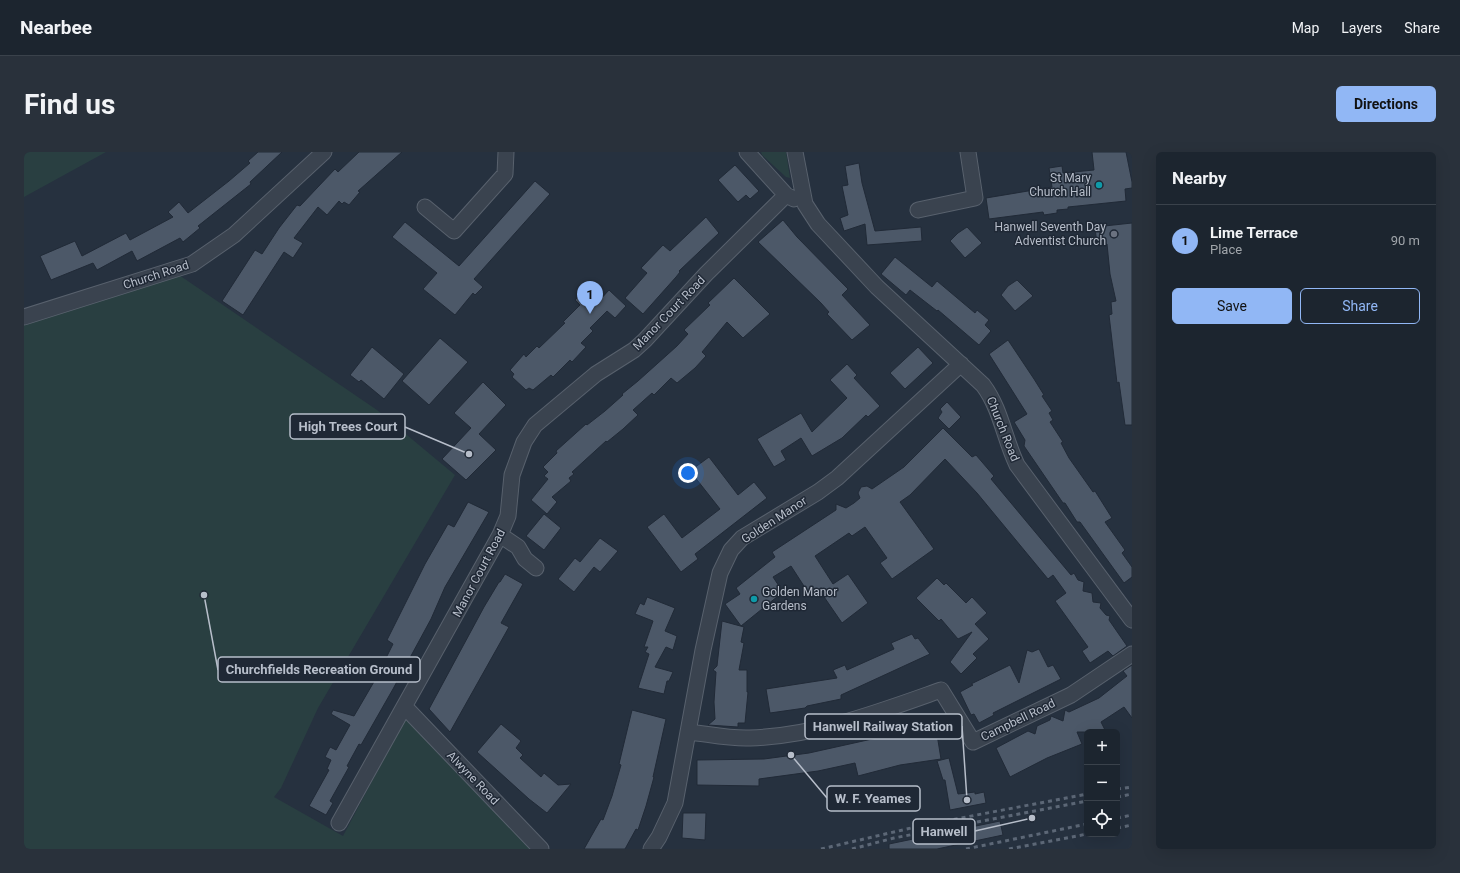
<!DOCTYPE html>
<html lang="en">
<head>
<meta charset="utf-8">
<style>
  body { margin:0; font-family:Roboto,sans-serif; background:#29313b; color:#f1f3f6 }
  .controls { position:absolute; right:12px; bottom:12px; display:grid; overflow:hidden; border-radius:6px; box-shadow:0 4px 16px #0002 }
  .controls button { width:36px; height:36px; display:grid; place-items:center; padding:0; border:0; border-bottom:1px solid #3a424b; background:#1c252f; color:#f1f3f6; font:20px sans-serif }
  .you { position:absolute; left:664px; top:321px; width:14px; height:14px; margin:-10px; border:3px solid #fff; border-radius:50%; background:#1a73e8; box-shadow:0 0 0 6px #1a73e833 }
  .badge { display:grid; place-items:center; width:26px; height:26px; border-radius:50%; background:#91b7f5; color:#111; font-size:13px; font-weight:700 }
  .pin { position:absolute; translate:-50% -33px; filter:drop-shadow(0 1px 2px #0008) }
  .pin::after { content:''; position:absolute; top:21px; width:14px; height:12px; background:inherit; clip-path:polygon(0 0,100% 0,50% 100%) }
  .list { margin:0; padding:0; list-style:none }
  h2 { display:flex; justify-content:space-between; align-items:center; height:52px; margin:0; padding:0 16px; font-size:17px }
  h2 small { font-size:13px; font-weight:400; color:#a0a5aa }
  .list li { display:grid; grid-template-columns:26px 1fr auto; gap:12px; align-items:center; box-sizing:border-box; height:72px; padding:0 16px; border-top:1px solid #3a424b }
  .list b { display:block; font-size:15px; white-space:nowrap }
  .list p { margin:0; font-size:13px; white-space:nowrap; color:#a0a5aa }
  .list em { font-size:13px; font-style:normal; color:#a0a5aa }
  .actions { display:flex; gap:8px; padding:12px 16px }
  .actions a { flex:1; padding:9px 0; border:1px solid #91b7f5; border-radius:6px; text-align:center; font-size:14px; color:#91b7f5 }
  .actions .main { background:#91b7f5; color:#111 }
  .icon { flex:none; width:22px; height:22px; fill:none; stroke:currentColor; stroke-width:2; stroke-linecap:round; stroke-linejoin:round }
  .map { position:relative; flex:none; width:1108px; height:697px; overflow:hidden; border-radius:6px }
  header { display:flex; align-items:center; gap:24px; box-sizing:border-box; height:56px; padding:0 20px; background:#1c252f; border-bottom:1px solid #3a424b }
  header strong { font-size:19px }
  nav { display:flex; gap:22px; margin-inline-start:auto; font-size:14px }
  .intro { display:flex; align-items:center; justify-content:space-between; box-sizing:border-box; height:96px; padding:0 24px }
  h1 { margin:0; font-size:28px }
  .button { padding:10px 18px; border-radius:6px; background:#91b7f5; color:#111; font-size:14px; font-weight:700 }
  main { display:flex; gap:24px; padding:0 24px }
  aside { flex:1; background:#1c252f; border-radius:6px; box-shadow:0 4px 16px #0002 }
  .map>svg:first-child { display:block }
  .green { fill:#293f41 }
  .building { fill:#4c5868; stroke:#212a37 }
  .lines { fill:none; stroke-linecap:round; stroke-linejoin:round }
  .minor-casing { stroke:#58616d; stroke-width:17 }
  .minor { stroke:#3a434f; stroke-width:15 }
  .rail { stroke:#5c6776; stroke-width:3; stroke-dasharray:4 4; stroke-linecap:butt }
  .culture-dot { fill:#0f9aa8; stroke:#1f2835; stroke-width:1.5 }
  .worship-dot { fill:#6b7280; stroke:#1f2835; stroke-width:1.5 }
  .labels { text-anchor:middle; stroke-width:3; stroke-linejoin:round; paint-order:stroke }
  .poi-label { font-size:12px; fill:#b7beca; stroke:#1f2835; text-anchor:end }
  .street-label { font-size:12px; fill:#b7beca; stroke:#1f2835 }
  .leader { fill:none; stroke:#b7beca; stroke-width:1.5 }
  .callout-dot { fill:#b7beca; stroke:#1f2835; stroke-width:1.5 }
  .callout { fill:#1f2835; stroke:#b7beca; stroke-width:1.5 }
  .callout-label { font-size:13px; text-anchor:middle; font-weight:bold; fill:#b7beca }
</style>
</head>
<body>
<header>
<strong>Nearbee</strong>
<nav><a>Map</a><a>Layers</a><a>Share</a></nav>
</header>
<div class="intro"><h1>Find us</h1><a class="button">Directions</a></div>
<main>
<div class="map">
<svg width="1108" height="697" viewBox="0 0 1108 697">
  <rect width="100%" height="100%" fill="#26313f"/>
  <path class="green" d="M 0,0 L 82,0 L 0,45 Z
    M 737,0 L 762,0 L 766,26 L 762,25 L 738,3 Z
    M 155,123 L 353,258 L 431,323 L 294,556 L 257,636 L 250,645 L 319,684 L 383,563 L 510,697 L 0,697 L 0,172 L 88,142 Z"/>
  <path class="building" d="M 234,0 L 258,0 L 226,30 L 227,32 L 174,74 L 176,76 L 159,90 L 156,86 L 113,109 L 108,99 L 73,118 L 69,111 L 27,128 L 16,104 L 51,89 L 58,104 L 102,81 L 106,88 L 149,65 L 144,60 L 155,50 L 164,61 L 205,29 L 226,11 L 224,9 Z
    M 335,0 L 378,0 L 334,39 L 336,40 L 325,53 L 320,50 L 318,52 L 315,49 L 303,63 L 294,55 L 270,86 L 279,91 L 269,106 L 260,100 L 219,163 L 198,149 L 231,98 L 238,102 L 255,76 L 273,53 L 276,54 L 311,17 L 314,20 Z
    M 1068,0 L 1102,0 L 1108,30 L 1108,36 L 1101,37 L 1102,49 L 1044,55 L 1044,57 L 1033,58 L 1033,61 L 1020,63 L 1019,60 L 965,67 L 962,46 L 1028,35 L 1025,16 L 1038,14 L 1039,21 L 1070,18 Z
    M 835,11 L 838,31 L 851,79 L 897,75 L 898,89 L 843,93 L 841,72 L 820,79 L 816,66 L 824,63 L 818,34 L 824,33 L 821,14 Z
    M 711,13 L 735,39 L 726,47 L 722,43 L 714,50 L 694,28 Z
    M 511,29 L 526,42 L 450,127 L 459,135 L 451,143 L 449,141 L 431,163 L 399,137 L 413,121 L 368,85 L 381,70 L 435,114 Z
    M 682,65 L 695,81 L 655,119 L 656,120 L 652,125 L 619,162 L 601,146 L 623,121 L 617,116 L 639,93 L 646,99 Z
    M 759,68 L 773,85 L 824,137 L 818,143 L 846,173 L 828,188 L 803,162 L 805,160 L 797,151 L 734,90 Z
    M 1108,71 L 1108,273 L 1101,273 L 1095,230 L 1093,231 L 1085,163 L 1088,162 L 1087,150 L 1092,149 L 1086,122 L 1083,92 L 1073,93 L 1071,75 Z
    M 943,75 L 958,91 L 941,106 L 926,89 L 934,81 Z
    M 871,105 L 908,135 L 913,129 L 951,161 L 953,158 L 965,168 L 961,173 L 967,179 L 955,193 L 914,158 L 913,159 L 886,138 L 882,143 L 857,122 Z
    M 710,126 L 746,162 L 719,186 L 703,170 L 678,200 L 682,204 L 671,216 L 653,231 L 647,226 L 630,243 L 628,241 L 609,258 L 614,263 L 599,277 L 583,290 L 582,289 L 548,320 L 550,322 L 545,326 L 547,329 L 528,345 L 533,350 L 523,362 L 507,348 L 524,327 L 520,324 L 524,320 L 519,315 L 533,301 L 532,299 L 562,272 L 563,273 L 581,259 L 599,243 L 598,242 L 614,229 L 653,194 L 664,182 L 660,178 L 686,153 L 684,151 Z
    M 993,128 L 1009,144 L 991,159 L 977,143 L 984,134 Z
    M 561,137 L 574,150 L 585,138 L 602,154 L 591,166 L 583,159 L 566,176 L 569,179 L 557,191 L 562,195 L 548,210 L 546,208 L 529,225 L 527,223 L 509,238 L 505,236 L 502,238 L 488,225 L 490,222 L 486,218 L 500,202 L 502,205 L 513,194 L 515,196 L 541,171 L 539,170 L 556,153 L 551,148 Z
    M 416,186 L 444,210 L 405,253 L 378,229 Z
    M 984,188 L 1010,227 L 1020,243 L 1018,244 L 1028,259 L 1025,261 L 1029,268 L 1026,270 L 1039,290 L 1037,291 L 1045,306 L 1069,340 L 1071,339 L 1088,366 L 1081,370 L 1101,398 L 1098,401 L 1108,415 L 1108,425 L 1100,431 L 1056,370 L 1053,370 L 1041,351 L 1039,351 L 1000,294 L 1001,288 L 990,270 L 1003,262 L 965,202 Z
    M 348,195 L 380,222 L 360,247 L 337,228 L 335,230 L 326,223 Z
    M 894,195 L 909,211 L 881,237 L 866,221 Z
    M 823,212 L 833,223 L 830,226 L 856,254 L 844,265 L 842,263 L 818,286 L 788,304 L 777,286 L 757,299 L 762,308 L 750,315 L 733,287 L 777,261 L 788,280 L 823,246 L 806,228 Z
    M 459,230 L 482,253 L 455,282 L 472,298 L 442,328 L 418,307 L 447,276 L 430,261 Z
    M 923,250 L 937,265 L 925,277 L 914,266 L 918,260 L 916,257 Z
    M 919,276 L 948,305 L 952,303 L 970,324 L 967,327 L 1047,423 L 1050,421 L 1054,428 L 1060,430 L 1059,439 L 1068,441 L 1069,450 L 1077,451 L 1076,456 L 1082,463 L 1086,464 L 1085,468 L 1103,494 L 1089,504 L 1084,499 L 1066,511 L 1058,499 L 1064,495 L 1031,449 L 1042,441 L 1029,423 L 1024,427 L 953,341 L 921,307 L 886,343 L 876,350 L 910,397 L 868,427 L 856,411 L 863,406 L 841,375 L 828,384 L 825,381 L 791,404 L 809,432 L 824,422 L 844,451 L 818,471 L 796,439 L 787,445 L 767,414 L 749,425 L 759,440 L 717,474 L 701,452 L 716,442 L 712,436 L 751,405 L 748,400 L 812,358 L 812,352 L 822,356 L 830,351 L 836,346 L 834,341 L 837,335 L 843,334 L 848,337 L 880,315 Z
    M 685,305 L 714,343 L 730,330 L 743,346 L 671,402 L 674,407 L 657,420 L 623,375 L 640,362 L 658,386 L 696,357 L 666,319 Z
    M 444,350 L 465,360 L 421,435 L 407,467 L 369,537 L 337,593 L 335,592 L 323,614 L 325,615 L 306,649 L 309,651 L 302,663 L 285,654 L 305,618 L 303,617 L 307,608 L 301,605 L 306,595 L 312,598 L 326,573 L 307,562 L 309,558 L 330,564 L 351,528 L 369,492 L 363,488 L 401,412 L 424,372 L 430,375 Z
    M 520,362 L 537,376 L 520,398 L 502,384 Z
    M 576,386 L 594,399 L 576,420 L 570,415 L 550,440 L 534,427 L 551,406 L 556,410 Z
    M 481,422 L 499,432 L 477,471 L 485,475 L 426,580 L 405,557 L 460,455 L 475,430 L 476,430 Z
    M 913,426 L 920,433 L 922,431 L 942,451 L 948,445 L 963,461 L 951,472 L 965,487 L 949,502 L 953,506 L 937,522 L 926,510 L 948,480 L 934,487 L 917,467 L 915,469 L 892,446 Z
    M 623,445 L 651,456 L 641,479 L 653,484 L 649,498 L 642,495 L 631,515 L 649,520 L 645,529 L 643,529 L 640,542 L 614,536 L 625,502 L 621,500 L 624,495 L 620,495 L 629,469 L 611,462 L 616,451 L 620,453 Z
    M 698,469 L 720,475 L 717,490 L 720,491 L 715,518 L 723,518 L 723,540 L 724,540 L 721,571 L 714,571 L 714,575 L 684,573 L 691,567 L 690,550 L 692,520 L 689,518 L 693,514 Z
    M 888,482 L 891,487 L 894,486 L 906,502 L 817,543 L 817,547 L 783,554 L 781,556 L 746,561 L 742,537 L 813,526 L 809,518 L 821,513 L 823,518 L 870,497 L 867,491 Z
    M 1015,497 L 1024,515 L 1029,513 L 1037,527 L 969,561 L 970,563 L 955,571 L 950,562 L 947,563 L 936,540 L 949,533 L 947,532 L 986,513 L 995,531 L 1003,498 L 1008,500 Z
    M 1108,513 L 1108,566 L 1100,555 L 1077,570 L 1082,580 L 1053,580 L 1058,592 L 1023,606 L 986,625 L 972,596 L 1004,579 L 1011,582 L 1013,574 L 1026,568 L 1027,564 L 1039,569 L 1041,558 L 1045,560 L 1075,546 L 1103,524 L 1099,519 Z
    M 608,558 L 642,567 L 629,625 L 630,625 L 622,654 L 614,678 L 612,677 L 601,697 L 560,697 L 577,667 L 579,668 L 588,644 L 597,613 L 595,612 Z
    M 911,570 L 917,607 L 876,613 L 834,624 L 831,611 L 794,619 L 735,627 L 735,634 L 673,633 L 673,608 L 740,607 L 785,601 L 893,577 L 899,575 L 899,572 Z
    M 477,572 L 497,589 L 492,596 L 499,603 L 496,606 L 507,616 L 517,625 L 520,621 L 534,633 L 547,632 L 523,661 L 505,647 L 453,600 Z
    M 925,606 L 934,642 L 951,640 L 951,642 L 960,640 L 962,651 L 926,658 L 921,628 L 919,628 L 913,609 Z
    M 659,661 L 682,661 L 681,688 L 658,686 Z
    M 976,669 L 979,683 L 913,697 L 865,697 L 865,692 Z"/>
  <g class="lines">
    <g class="minor-casing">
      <path id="minor" d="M 723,0 L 762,43 L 770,47
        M 771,0 L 781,52 L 794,72 L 853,135 L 959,233 C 977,257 980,286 993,313 L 1108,468
        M 401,55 L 430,79 L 481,22 L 482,0
        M 894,58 L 951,46 L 944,0
        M 0,165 L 168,112 L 210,83 L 300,0
        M 476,383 L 494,395 L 501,407 L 512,416
        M 381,555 L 517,697
        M 665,580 C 684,582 706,587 726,586 C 792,584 855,560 917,538 L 949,590 L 1047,543 L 1108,502
        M 315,671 L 476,383 L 484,364 L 488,323 L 500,290 L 511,273 L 572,222 L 610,198 L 621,188 L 682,122 L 762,43
        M 627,697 L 635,685 L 651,651 L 679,498 L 696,421 L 707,398 L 718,386 L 794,340 L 813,326 L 937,212"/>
    </g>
    <use href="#minor" class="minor"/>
    <path class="rail" d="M 1093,637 L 1108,635
      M 1093,645 L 1108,642
      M 1093,666 L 1108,663
      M 1093,676 L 1108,673
      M 797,697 L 900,673 L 1063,642
      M 828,697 L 870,686 L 1063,649
      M 942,697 L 1063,672
      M 985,697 L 1063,682"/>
  </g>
  <g class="culture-dot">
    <circle cx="1075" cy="33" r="4"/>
    <circle cx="730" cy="447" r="4"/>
  </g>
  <circle class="worship-dot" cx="1090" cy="82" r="4"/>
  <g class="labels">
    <g class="poi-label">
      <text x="1067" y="30">St Mary<tspan x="1067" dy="14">Church Hall</tspan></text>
      <text x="1082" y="79">Hanwell Seventh Day<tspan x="1082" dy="14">Adventist Church</tspan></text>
      <text x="738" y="444" text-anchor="start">Golden Manor<tspan x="738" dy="14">Gardens</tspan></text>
    </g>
    <g class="street-label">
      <text transform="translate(132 123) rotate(-18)" y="4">Church Road</text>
      <text transform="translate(645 161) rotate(-46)" y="4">Manor Court Road</text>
      <text transform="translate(979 277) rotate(68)" y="4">Church Road</text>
      <text transform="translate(750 368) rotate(-33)" y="4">Golden Manor</text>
      <text transform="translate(455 421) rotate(-62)" y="4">Manor Court Road</text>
      <text transform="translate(994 568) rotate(-26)" y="4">Campbell Road</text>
      <text transform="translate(449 626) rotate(46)" y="4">Alwyne Road</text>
    </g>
  </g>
  <path class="leader" d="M445 302L381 275M180 443L194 518M943 648L938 574M767 603L803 646M1008 666L951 679"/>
  <g class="callout-dot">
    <circle cx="445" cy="302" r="4"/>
    <circle cx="180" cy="443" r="4"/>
    <circle cx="943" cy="648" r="4"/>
    <circle cx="767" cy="603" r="4"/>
    <circle cx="1008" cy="666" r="4"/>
  </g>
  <g class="callout">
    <rect x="266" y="262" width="115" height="25" rx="4"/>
    <rect x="194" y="505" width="202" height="25" rx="4"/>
    <rect x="781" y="562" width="157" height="25" rx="4"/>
    <rect x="803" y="634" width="93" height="25" rx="4"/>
    <rect x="889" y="667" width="62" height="25" rx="4"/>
  </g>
  <g class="callout-label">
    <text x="324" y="279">High Trees Court</text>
    <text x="295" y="522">Churchfields Recreation Ground</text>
    <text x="859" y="579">Hanwell Railway Station</text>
    <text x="849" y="651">W. F. Yeames</text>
    <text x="920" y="684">Hanwell</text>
  </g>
</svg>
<div class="controls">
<button>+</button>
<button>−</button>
<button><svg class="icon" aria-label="locate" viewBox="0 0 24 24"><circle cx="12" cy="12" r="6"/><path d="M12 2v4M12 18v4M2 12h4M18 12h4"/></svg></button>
</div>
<div class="you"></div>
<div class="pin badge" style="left:566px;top:162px">1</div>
</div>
<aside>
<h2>Nearby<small></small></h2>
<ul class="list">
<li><span class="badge">1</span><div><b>Lime Terrace</b><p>Place</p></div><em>90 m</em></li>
</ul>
<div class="actions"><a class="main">Save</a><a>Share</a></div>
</aside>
</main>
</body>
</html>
